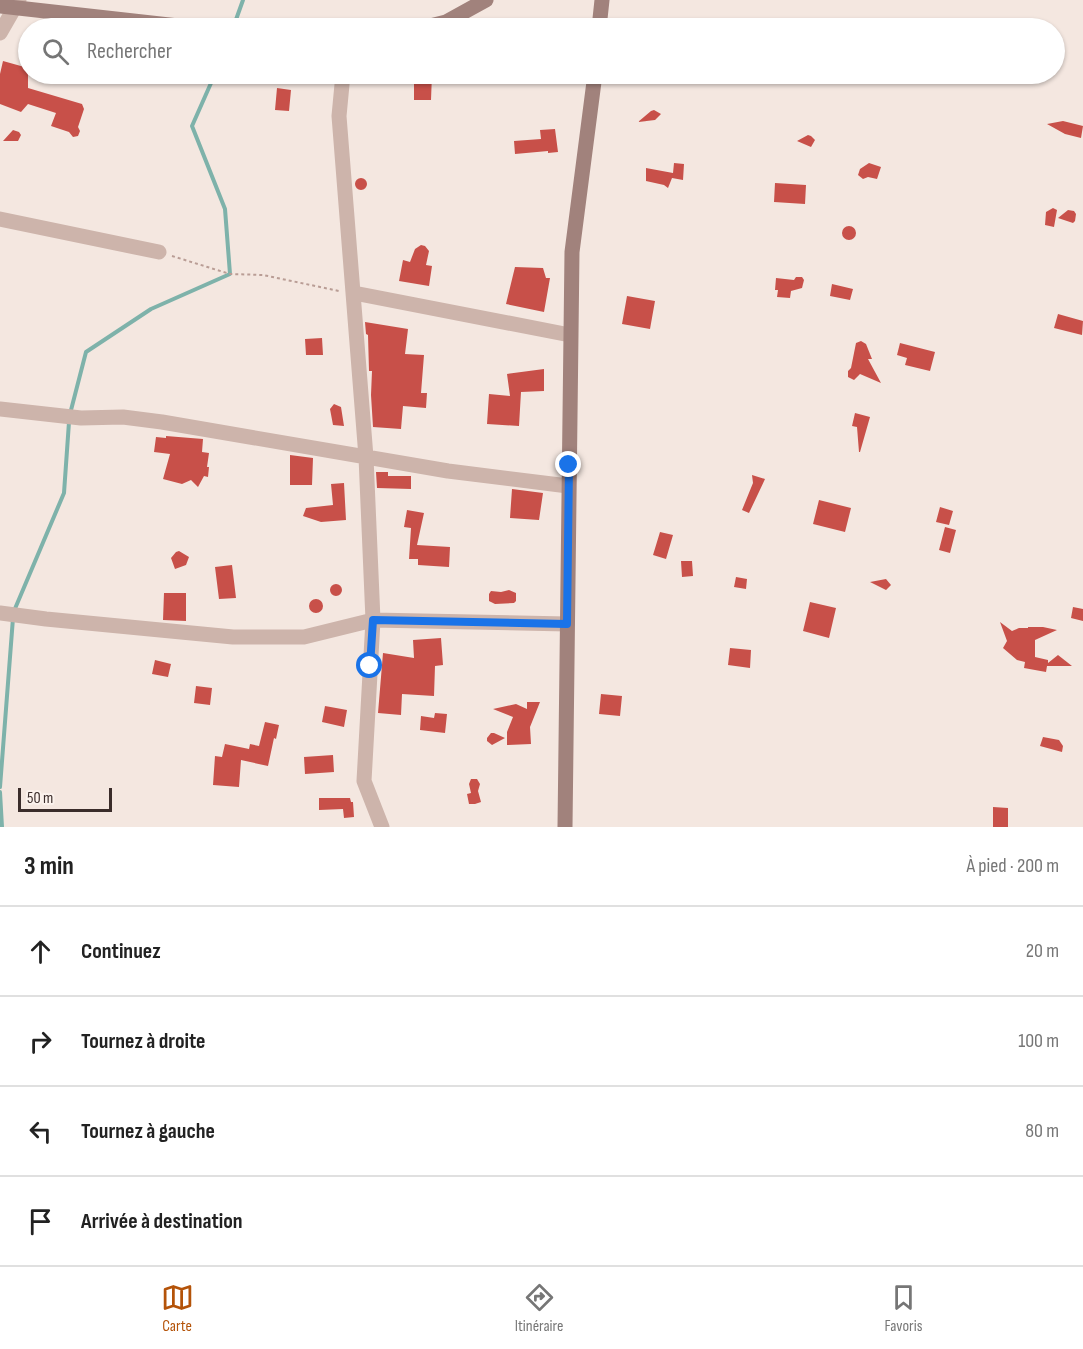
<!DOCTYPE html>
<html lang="fr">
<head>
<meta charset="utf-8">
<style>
  body { margin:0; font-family:"Sofia Sans Condensed",sans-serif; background:#f2f2f2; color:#222 }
  .scale { position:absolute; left:18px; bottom:15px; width:94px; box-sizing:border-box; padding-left:6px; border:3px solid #3a2c2a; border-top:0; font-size:16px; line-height:21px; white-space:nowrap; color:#3a2c2a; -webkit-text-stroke:4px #fbf2ed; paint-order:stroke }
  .stop { position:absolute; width:18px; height:18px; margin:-14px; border:4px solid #1a73e8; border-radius:50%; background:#fff }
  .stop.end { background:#1a73e8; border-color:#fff; box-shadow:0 2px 6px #0008 }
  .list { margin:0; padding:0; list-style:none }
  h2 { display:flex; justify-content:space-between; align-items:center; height:78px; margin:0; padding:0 24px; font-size:26px }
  h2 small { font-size:20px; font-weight:400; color:#767676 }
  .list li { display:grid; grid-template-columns:39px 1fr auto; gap:18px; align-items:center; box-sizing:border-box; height:90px; padding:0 24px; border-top:2px solid #e0e0e0 }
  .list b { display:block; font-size:22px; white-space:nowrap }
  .list em { font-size:20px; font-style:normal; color:#767676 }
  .icon { flex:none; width:33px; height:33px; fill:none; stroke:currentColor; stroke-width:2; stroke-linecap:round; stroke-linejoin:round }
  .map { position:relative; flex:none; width:1083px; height:827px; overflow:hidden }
  .search { position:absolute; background:#fff; box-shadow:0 2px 4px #0004; left:18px; right:18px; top:18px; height:66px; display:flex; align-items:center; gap:15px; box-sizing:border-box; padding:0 21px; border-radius:33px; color:#767676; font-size:22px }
  .sheet { height:438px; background:#fff }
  nav { display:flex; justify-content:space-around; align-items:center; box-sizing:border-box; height:84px; border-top:2px solid #e0e0e0; background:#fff; font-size:16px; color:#767676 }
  nav a { display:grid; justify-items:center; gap:3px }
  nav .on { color:#b45309 }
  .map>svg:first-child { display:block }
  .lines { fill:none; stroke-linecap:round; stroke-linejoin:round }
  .stream { stroke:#7eb2aa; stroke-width:4 }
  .building { fill:#c85049 }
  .path { stroke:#b99d95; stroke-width:2; stroke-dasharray:3 3; stroke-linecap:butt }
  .street { stroke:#cdb4ab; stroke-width:15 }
  .secondary { stroke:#a1827c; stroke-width:15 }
  .route { stroke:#1a73e8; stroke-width:8 }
</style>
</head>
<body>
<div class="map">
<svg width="1083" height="827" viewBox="0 0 1083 827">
  <rect width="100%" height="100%" fill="#f4e7e0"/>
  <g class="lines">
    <path class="stream" d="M 233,28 L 243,0
      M 70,414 L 86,352 L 151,309 L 230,274 L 225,209 L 192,126 L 215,74
      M 14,611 L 64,493 L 69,422
      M 0,787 L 13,618
      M 0,792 L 2,827"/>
  </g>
  <path class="building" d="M 3,61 L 28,68 L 28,88 L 82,104 L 84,109 L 78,127 L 80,131 L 78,136 L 73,137 L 69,132 L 51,126 L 56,113 L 28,104 L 21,112 L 0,104 L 0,74 Z
    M 414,74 L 432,74 L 431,100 L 414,100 Z
    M 277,88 L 291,90 L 289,111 L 275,110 Z
    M 654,110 L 661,114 L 655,120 L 638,122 L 651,111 Z
    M 1063,121 L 1083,126 L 1081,138 L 1065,134 L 1047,124 Z
    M 555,129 L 558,152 L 548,153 L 548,151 L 515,154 L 514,141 L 541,139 L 540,130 Z
    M 13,130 L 19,132 L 21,135 L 18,141 L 3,141 Z
    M 808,135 L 811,136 L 815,140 L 811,147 L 797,141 Z
    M 674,163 L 684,164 L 683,180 L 672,178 L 668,188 L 664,185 L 646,181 L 646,168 L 673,173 Z
    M 869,163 L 881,167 L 877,179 L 868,177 L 863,179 L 858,175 L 860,169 Z
    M355 184a6 6 0 1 1 12 0a6 6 0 1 1-12 0Z
    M 775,183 L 806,185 L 805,204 L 774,202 Z
    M 1053,208 L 1057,210 L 1054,227 L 1045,225 L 1046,212 Z
    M 1068,210 L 1074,211 L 1076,214 L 1075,221 L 1073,223 L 1058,218 Z
    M842 233a7 7 0 1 1 14 0a7 7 0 1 1-14 0Z
    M 421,245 L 425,246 L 429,251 L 426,265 L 432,266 L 429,286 L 399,281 L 403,260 L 410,262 L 415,249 Z
    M 515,267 L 543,268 L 546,278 L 550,278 L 544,312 L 506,304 Z
    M 796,277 L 802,277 L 804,280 L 802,288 L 791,291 L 790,298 L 777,297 L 778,290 L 775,290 L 776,278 L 794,280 Z
    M 832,284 L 853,289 L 850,300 L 830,296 Z
    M 627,296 L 655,301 L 650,329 L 622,324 Z
    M 1058,314 L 1083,321 L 1082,335 L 1054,328 Z
    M 365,322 L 408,329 L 405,354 L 424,355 L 421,393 L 427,393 L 426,408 L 403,406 L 401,429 L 373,427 L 371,395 L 372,371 L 369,371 L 368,335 L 366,334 Z
    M 322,338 L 323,355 L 306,355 L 305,339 Z
    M 861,341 L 866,344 L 872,359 L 868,359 L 881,383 L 860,374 L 854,380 L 848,377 L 848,371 L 851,368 L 856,343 Z
    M 900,343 L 935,352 L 930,371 L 905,365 L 907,358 L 897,355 Z
    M 544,369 L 544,391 L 521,392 L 519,426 L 487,424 L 489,394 L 510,396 L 507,374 Z
    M 334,404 L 341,407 L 344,426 L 333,425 L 330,409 Z
    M 855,413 L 870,417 L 860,452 L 859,452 L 857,427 L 852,426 Z
    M 166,436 L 203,439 L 202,452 L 209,453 L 207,467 L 209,467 L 208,477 L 204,476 L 198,487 L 191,480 L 182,484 L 163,479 L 170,454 L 154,452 L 156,437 L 166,438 Z
    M 290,455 L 313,458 L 312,485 L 290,485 Z
    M 376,472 L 388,472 L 388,476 L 411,476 L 411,489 L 377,488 Z
    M 752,475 L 765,479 L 749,513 L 742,510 L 753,483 Z
    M 344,483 L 346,520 L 321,522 L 303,516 L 306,508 L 333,505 L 331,484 Z
    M 512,489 L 543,493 L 539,520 L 510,518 Z
    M 819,500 L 851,508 L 845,532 L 813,524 Z
    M 940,507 L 953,511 L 949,525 L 936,522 Z
    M 407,510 L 424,513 L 417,545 L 450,547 L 449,567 L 418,565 L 418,559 L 409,559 L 411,528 L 404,527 Z
    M 945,527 L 956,530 L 950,553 L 939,550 Z
    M 660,532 L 673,535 L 666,559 L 653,555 Z
    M 179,551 L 189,557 L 186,565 L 175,569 L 171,558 L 176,552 Z
    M 681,561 L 692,561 L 693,576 L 682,577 Z
    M 232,565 L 236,598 L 219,599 L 215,567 Z
    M 736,577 L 747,579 L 746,589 L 734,587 Z
    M 886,579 L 891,585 L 886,590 L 870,582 Z
    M330 590a6 6 0 1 1 12 0a6 6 0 1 1-12 0Z
    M 509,590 L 516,593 L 516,601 L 514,603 L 495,604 L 489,601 L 489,594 L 491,591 L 501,592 Z
    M 164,593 L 186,593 L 186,621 L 163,620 Z
    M309 606a7 7 0 1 1 14 0a7 7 0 1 1-14 0Z
    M 810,602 L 836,608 L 829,638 L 803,631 Z
    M 1073,607 L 1083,609 L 1083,621 L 1071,618 Z
    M 1000,622 L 1012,631 L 1019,628 L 1028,628 L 1028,627 L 1043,627 L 1057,630 L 1035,640 L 1035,657 L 1048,660 L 1048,663 L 1058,655 L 1072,666 L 1047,666 L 1046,672 L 1024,668 L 1025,662 L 1017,660 L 1003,648 L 1007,641 Z
    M 441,638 L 443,665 L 435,666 L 434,696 L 402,694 L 401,715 L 378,713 L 383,653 L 414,658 L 413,640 Z
    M 730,648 L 751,650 L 750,668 L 728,665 Z
    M 155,660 L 171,664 L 168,677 L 152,674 Z
    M 196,686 L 212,688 L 210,705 L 194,703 Z
    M 601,694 L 622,696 L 620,716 L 599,714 Z
    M 527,702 L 540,702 L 530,727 L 531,744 L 507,745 L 507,732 L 513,717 L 493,709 L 516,704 L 527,709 Z
    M 325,706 L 347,710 L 344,727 L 322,722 Z
    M 435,713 L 447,714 L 445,733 L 420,730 L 421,716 L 434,718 Z
    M 265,722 L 279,725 L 276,739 L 274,738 L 268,766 L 241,760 L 239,787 L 213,785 L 215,756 L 222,757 L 225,744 L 249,749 L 250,744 L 259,746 Z
    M 491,733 L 494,733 L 505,738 L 492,745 L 487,741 L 487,738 Z
    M 1043,737 L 1059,740 L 1063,746 L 1062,752 L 1040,746 Z
    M 333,755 L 334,772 L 305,774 L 304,757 Z
    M 471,779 L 477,779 L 480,784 L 478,791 L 481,802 L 475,804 L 469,804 L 467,794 L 471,793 L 469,784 Z
    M 319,798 L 350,798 L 351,802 L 353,802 L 354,817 L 344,818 L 343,809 L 319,810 Z
    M 993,807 L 1008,808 L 1008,827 L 993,827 Z"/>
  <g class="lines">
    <path class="path" d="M 172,256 L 230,274 L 263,275 L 339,291"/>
    <path class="street" d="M 0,33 L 19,0
      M 343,74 L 339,116 L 366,457 L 373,620 L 364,781 L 382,827
      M 0,219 L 159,252
      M 354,293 L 570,335
      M 0,409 L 81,418 L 123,417 L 162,422 L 448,471 L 568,486
      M 0,613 L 46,619 L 233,637 L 304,637 L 373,620 L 567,624"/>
    <path class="secondary" d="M 0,6 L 196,28
      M 422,28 L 446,22 L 486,0
      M 599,28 L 602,0
      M 565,827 L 572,252 L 595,74"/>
  </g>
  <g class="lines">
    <path class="route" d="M 370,666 L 373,620 L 567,624 L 569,465"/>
  </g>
</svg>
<div class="scale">50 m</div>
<div class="stop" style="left:370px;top:666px"></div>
<div class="stop end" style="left:569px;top:465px"></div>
<div class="search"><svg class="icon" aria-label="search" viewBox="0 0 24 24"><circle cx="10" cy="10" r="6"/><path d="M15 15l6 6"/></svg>Rechercher</div>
</div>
<section class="sheet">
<h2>3 min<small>À pied · 200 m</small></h2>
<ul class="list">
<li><svg class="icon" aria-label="ahead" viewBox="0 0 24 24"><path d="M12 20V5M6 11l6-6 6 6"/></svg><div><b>Continuez</b></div><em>20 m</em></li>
<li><svg class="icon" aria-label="right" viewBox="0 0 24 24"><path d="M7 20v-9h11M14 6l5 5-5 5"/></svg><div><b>Tournez à droite</b></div><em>100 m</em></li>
<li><svg class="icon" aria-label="left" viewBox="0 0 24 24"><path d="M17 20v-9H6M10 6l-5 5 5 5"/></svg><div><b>Tournez à gauche</b></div><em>80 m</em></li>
<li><svg class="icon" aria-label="arrive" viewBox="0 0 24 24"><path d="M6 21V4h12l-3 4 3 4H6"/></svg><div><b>Arrivée à destination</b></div></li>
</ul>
</section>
<nav>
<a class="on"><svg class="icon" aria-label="map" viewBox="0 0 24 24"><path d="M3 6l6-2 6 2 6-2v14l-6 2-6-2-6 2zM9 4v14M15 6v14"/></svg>Carte</a>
<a><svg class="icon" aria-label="directions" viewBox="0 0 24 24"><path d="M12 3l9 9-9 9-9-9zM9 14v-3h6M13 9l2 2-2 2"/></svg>Itinéraire</a>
<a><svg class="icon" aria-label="saved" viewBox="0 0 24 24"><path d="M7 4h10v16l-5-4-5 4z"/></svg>Favoris</a>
</nav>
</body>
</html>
